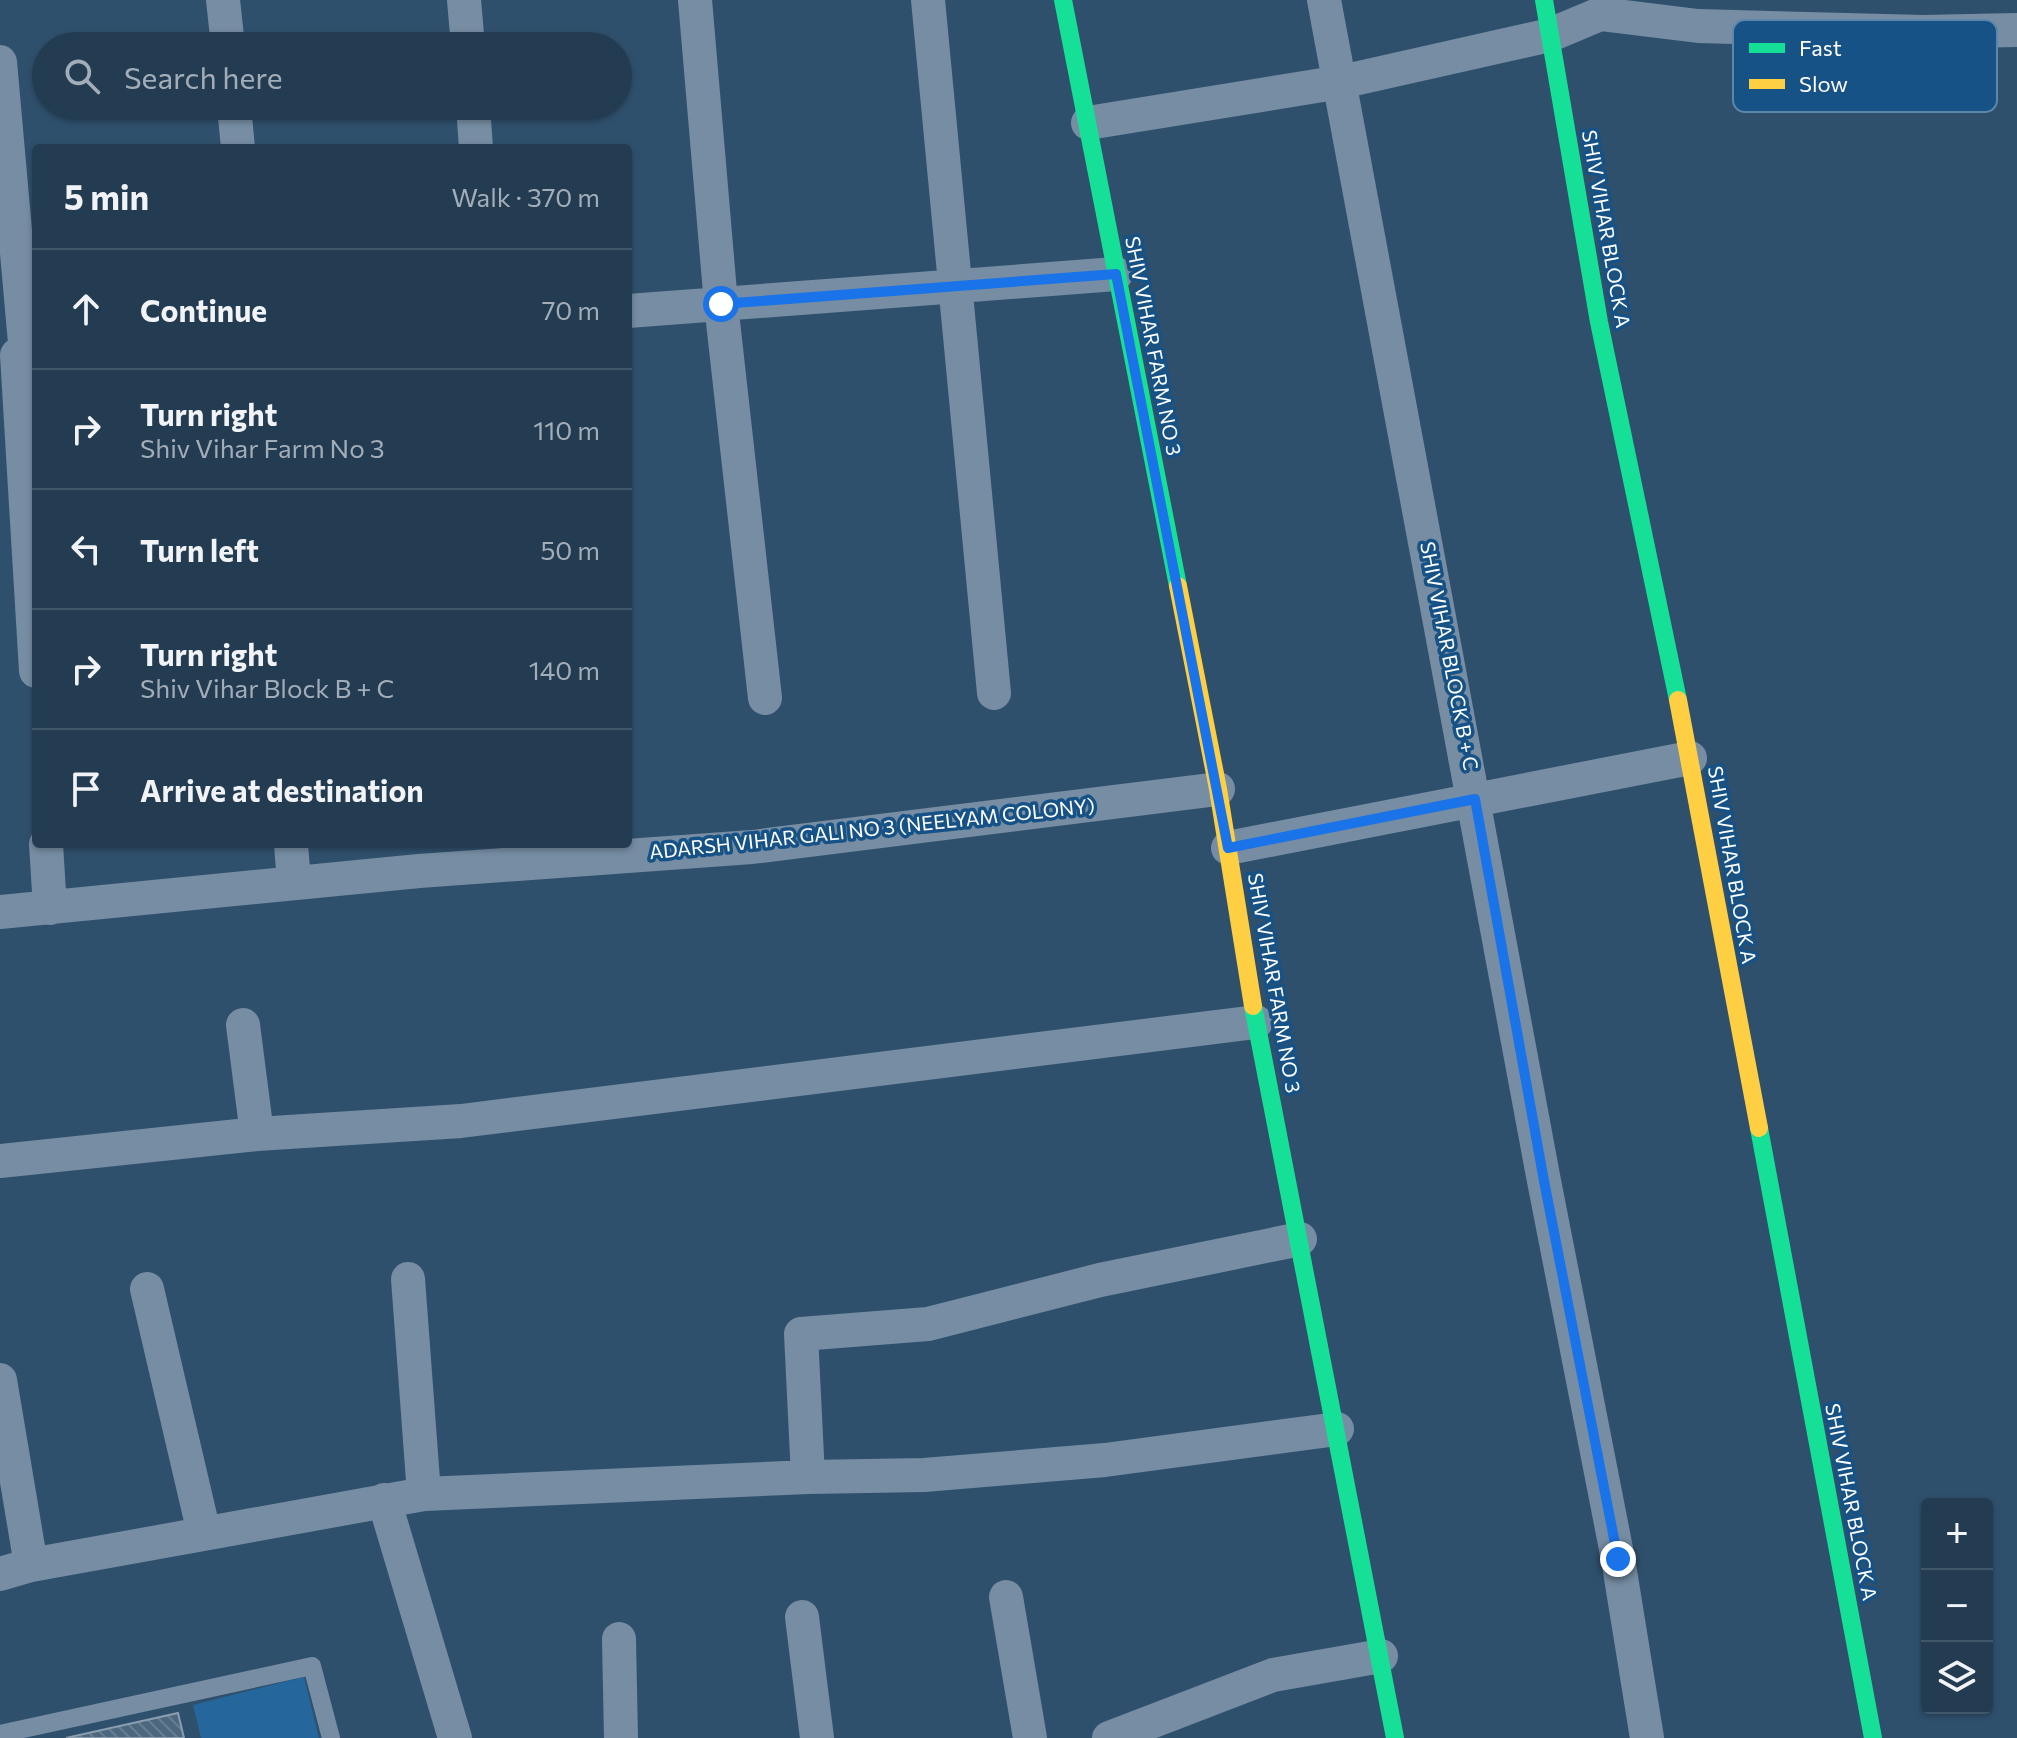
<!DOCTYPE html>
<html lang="en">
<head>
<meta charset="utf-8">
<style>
  body { margin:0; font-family:Commissioner,sans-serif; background:#2f475c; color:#f1f3f6 }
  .controls { position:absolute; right:24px; bottom:24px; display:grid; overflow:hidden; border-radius:8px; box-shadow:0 2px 6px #0004 }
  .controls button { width:72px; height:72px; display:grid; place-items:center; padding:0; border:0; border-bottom:2px solid #405669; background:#233c52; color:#f1f3f6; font:40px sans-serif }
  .stop { position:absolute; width:24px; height:24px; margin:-18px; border:6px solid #1a73e8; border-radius:50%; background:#fff }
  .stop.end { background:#1a73e8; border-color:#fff; box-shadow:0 2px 8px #0008 }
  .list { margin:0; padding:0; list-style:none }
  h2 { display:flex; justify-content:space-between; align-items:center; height:104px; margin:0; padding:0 32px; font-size:34px }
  h2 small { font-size:26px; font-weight:400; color:#a3adb8 }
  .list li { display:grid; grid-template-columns:52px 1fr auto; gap:24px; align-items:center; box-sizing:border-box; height:120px; padding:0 32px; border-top:2px solid #405669 }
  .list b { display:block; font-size:30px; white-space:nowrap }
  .list p { margin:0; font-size:26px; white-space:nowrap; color:#a3adb8 }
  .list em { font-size:26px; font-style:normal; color:#a3adb8 }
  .icon { flex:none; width:44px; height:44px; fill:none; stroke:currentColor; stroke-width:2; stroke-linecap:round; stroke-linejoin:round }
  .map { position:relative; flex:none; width:2017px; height:1738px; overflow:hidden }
  .search { position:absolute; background:#233c52; box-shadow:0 2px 6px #0004; left:32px; top:32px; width:600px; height:88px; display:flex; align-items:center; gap:20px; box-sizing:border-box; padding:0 28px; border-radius:44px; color:#a3adb8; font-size:30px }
  .panel { position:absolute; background:#233c52; box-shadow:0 2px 6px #0004; left:32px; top:144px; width:600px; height:704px; border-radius:8px }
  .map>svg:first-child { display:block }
  .grass { fill:#25669d }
  .building { fill:url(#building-back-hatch); stroke:#899eb0; stroke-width:2 }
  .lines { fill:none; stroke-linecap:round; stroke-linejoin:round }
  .lane { stroke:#768da3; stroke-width:18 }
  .street { stroke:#768da3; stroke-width:34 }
  .fast { stroke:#16e098; stroke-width:18 }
  .slow { stroke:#ffcf43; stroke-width:18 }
  .route { stroke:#1a73e8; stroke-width:10 }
  .labels { text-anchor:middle; stroke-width:7; stroke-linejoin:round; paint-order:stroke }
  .street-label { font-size:20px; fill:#fff; stroke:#165286 }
  .key { fill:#165286; stroke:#5c86aa; stroke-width:2 }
  .key-label { font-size:22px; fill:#fff }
</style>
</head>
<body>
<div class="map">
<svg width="2017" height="1738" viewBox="0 0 2017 1738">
  <defs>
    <pattern id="building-back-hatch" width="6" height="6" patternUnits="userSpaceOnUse" patternTransform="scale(2)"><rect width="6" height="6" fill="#4c677e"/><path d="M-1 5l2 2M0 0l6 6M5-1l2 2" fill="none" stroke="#677e91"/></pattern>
  </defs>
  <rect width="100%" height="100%" fill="#2f506d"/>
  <path class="grass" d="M 304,1677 L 319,1738 L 201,1738 L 193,1705 Z"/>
  <path class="building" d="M 178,1713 L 184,1738 L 66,1738 Z"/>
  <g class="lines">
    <path class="lane" d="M 0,1734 L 312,1666 L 331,1738"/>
    <path class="street" d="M 223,0 L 228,46
      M 464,0 L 468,46
      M 695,0 L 721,304 L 765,698
      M 928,0 L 994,693
      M 1324,0 L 1544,1181 L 1618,1559 L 1647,1738
      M 0,62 L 26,354
      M 234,106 L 238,148
      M 473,106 L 476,148
      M 1088,123 L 1341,82 L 1550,35 L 1600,14 L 1698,26 L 1923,32 L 2017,30
      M 628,311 L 1116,274
      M 17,355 L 36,671
      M 46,844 L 50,908
      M 291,844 L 294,883
      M 1228,848 L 1690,758
      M 0,912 L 419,871 L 752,847 L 1218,789
      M 243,1025 L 257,1134
      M 0,1161 L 257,1134 L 461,1121 L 1256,1022
      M 408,1279 L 424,1494
      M 147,1289 L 204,1533
      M 0,1380 L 31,1565
      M 808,1477 L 801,1334 L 928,1324 L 1100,1280 L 1300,1239
      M 384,1500 L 455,1738
      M 0,1574 L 31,1565 L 424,1494 L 808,1477 L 924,1475 L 1105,1460 L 1337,1429
      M 1006,1597 L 1030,1738
      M 802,1617 L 817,1738
      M 619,1639 L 621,1738
      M 1109,1738 L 1273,1675 L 1381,1656"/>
    <path class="fast" d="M 1063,0 L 1178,586
      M 1544,0 L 1599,322 L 1678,700
      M 1253,1006 L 1395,1738
      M 1759,1128 L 1873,1738"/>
    <path class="slow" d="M 1178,586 L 1218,789 L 1253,1006
      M 1678,700 L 1759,1128"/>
  </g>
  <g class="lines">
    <path class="route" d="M 721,304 L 1116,274 L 1228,848 L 1475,799 L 1544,1181 L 1618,1559"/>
  </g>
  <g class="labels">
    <g class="street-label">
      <text transform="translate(1606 229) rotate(80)" y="7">SHIV VIHAR BLOCK A</text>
      <text transform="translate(1153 346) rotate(79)" y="7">SHIV VIHAR FARM NO 3</text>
      <text transform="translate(1449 656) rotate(79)" y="7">SHIV VIHAR BLOCK B + C</text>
      <text transform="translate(872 829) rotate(-6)" y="7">ADARSH VIHAR GALI NO 3 (NEELYAM COLONY)</text>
      <text transform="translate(1732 865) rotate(80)" y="7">SHIV VIHAR BLOCK A</text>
      <text transform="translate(1274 983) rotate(80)" y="7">SHIV VIHAR FARM NO 3</text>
      <text transform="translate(1851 1502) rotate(79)" y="7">SHIV VIHAR BLOCK A</text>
    </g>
  </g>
  <rect x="1733" y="20" width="264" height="92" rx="12" class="key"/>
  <rect x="1749" y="43" width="36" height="10" fill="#16e098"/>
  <rect x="1749" y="79" width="36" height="10" fill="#ffcf43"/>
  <g class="key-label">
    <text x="1799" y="56">Fast</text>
    <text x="1799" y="92">Slow</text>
  </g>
</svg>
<div class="controls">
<button>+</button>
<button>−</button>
<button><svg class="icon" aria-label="layers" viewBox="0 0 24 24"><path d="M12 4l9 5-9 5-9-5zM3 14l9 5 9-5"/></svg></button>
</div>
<div class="stop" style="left:721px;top:304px"></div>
<div class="stop end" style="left:1618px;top:1559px"></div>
<div class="search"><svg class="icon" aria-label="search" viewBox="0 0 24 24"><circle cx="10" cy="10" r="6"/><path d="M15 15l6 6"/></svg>Search here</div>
<section class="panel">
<h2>5 min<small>Walk · 370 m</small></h2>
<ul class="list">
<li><svg class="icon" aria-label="ahead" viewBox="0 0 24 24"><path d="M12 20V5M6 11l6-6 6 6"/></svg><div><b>Continue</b></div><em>70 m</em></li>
<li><svg class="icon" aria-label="right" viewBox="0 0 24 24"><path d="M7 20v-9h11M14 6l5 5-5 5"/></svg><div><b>Turn right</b><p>Shiv Vihar Farm No 3</p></div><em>110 m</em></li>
<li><svg class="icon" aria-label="left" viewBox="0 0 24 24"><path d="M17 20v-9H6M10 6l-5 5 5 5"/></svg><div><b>Turn left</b></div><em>50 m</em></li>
<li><svg class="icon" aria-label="right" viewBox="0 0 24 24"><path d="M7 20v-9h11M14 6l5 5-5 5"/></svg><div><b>Turn right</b><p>Shiv Vihar Block B + C</p></div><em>140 m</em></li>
<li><svg class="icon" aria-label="arrive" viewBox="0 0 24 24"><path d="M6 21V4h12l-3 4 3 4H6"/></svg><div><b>Arrive at destination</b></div></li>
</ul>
</section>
</div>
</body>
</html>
